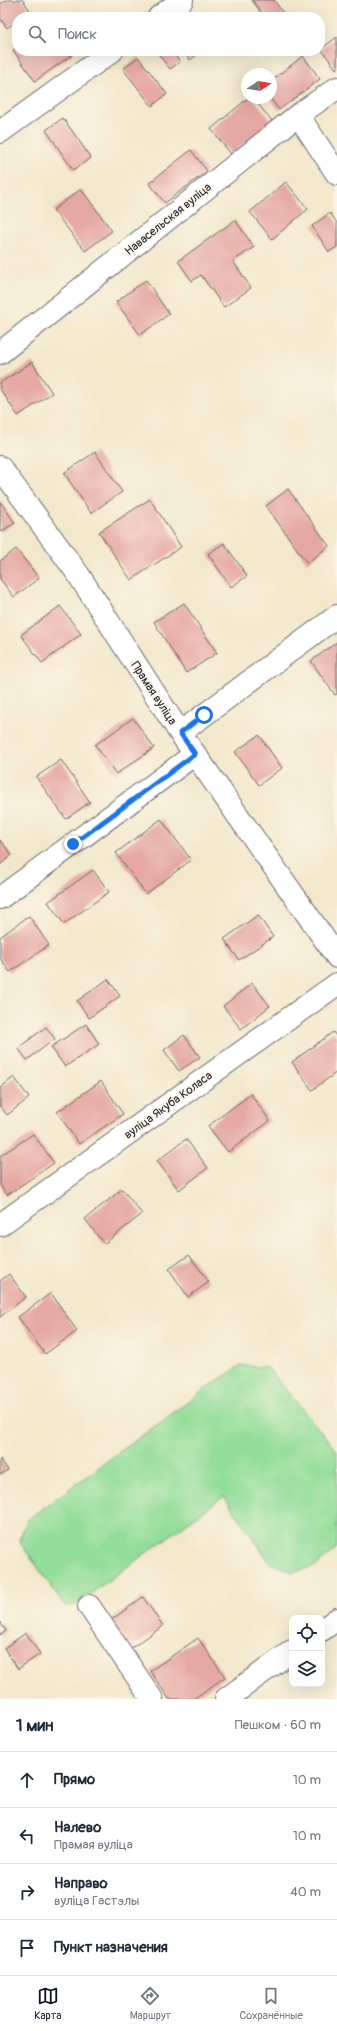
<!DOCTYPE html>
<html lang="ru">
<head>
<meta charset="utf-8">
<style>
  body { margin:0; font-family:Pangolin,sans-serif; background:#f2f2f3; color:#1f2937 }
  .controls { position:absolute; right:12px; bottom:12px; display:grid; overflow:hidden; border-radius:8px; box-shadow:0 4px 16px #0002 }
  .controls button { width:36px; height:36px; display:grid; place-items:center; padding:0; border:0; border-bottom:1px solid #e0e1e3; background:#fff; color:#1f2937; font:20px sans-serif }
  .compass { position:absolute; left:241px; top:68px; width:36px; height:36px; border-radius:50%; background:#fff; box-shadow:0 4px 16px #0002; rotate:78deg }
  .stop { position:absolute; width:12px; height:12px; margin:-9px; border:3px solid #1a73e8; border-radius:50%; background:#fff }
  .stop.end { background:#1a73e8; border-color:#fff; box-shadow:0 1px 4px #0008 }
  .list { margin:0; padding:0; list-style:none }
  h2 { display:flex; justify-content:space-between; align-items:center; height:52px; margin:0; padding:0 16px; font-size:17px }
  h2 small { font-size:13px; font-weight:400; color:#747a83 }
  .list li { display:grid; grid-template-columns:26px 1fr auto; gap:12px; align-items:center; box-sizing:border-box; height:56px; padding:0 16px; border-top:1px solid #e0e1e3 }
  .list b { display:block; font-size:15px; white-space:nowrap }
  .list p { margin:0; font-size:13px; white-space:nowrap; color:#747a83 }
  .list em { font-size:13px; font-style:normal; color:#747a83 }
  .icon { flex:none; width:22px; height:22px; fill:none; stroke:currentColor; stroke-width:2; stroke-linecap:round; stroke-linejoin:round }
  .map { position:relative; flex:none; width:337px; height:1699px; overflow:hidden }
  .search { position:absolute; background:#fff; box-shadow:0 4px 16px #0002; left:12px; right:12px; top:12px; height:44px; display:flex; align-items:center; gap:10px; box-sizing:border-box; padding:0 14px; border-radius:16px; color:#747a83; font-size:15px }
  .sheet { height:276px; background:#fff }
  nav { display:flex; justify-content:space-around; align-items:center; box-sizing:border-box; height:56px; border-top:1px solid #e0e1e3; background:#fff; font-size:11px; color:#747a83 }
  nav a { display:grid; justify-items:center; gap:2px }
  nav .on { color:#111827 }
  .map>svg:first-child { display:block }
  .green { fill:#92dd99; stroke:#5a806a }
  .building { fill:#e5a8a2 }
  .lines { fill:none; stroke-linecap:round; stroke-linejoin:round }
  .minor-casing { stroke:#6b676e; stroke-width:24 }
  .minor { stroke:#fff; stroke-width:22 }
  .route { stroke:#1a73e8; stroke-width:5 }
  .labels { text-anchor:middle; stroke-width:3.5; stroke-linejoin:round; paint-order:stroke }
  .street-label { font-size:12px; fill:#22223b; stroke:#fcf5e5 }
</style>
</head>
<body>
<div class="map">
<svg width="337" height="1699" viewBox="0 0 337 1699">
  <rect width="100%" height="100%" fill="#fcf5e5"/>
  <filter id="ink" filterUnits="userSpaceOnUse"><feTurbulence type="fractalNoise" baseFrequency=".025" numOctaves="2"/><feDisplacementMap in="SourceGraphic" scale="8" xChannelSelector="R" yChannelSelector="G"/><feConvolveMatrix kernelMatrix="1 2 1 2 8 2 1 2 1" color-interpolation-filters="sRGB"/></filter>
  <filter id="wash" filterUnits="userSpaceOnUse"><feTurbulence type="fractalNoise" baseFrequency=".012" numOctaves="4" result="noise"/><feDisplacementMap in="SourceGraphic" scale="16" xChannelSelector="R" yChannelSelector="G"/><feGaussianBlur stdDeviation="0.9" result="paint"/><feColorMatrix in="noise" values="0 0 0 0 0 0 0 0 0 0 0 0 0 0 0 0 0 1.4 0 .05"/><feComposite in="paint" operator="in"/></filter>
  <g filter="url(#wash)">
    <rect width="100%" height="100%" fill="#f2e8cc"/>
    <path class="green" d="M 241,1365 L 268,1368 L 337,1451 L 337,1548 L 317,1565 L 293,1572 L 271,1564 L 224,1496 L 75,1605 L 65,1606 L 21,1544 L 20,1537 L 28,1519 L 207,1388 Z"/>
    <g id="blocks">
      <path class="building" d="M 7,0 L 23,0 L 31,12 L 24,17 L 17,17 L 17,21 L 7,28 L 0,18 L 0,4 Z
        M 252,0 L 274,0 L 286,17 L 264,17 Z
        M 337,37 L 337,68 L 336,69 L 321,49 Z
        M 17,47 L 17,51 L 71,51 L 73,54 L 35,81 L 13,50 Z
        M 156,51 L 172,51 L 180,62 L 170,69 Z
        M 183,51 L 202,51 L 190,60 Z
        M 303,56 L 320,79 L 279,110 L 270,98 L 271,81 Z
        M 138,57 L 167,94 L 152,106 L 123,69 Z
        M 248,98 L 253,98 L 272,121 L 231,154 L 211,129 Z
        M 63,118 L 91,158 L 73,170 L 46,130 Z
        M 191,150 L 207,171 L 165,203 L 149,183 Z
        M 286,182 L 308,209 L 272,239 L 250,212 Z
        M 81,189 L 112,231 L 85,251 L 53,210 Z
        M 330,213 L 337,223 L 337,247 L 329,252 L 312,226 Z
        M 235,220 L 254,247 L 233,261 L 251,288 L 224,307 L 201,275 L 192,281 L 178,261 Z
        M 146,280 L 169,314 L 140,335 L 116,302 Z
        M 32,362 L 52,393 L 18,416 L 0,389 L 0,383 Z
        M 95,452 L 122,492 L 91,513 L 64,473 Z
        M 288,489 L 329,546 L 307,563 L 266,506 Z
        M 150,499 L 181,547 L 131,580 L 99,532 Z
        M 0,501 L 15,523 L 0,532 Z
        M 224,543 L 247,576 L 231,587 L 208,554 Z
        M 16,549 L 39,578 L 14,597 L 0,579 L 0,561 Z
        M 184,603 L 217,653 L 186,673 L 154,622 Z
        M 60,606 L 81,634 L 42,663 L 21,635 Z
        M 337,642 L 337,694 L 335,695 L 311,661 Z
        M 133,718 L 154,748 L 116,774 L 95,745 Z
        M 259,735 L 282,768 L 259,785 L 235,752 Z
        M 61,760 L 90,802 L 66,819 L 36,777 Z
        M 161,819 L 191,860 L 146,894 L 116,853 Z
        M 0,840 L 12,855 L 0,865 Z
        M 93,870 L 109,892 L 64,924 L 48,902 Z
        M 258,915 L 273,937 L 239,960 L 224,939 Z
        M 29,916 L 49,945 L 10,972 L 0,958 L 0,937 Z
        M 108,979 L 120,996 L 89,1018 L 77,1001 Z
        M 252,983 L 270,1006 L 241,1029 L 223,1006 Z
        M 86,1024 L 99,1044 L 65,1067 L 51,1047 Z
        M 46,1027 L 55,1039 L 27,1060 L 18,1048 Z
        M 333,1032 L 337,1037 L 337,1072 L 312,1090 L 292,1062 Z
        M 184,1035 L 200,1057 L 179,1071 L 164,1050 Z
        M 14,1077 L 29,1098 L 7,1115 L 0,1106 L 0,1088 Z
        M 101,1081 L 123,1114 L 79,1144 L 57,1112 Z
        M 251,1094 L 270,1121 L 228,1152 L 208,1126 Z
        M 33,1134 L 54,1163 L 7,1195 L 0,1185 L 0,1156 Z
        M 186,1139 L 208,1168 L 179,1190 L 157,1161 Z
        M 122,1189 L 142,1214 L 104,1244 L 85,1219 Z
        M 189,1255 L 209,1282 L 188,1297 L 169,1269 Z
        M 9,1274 L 26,1297 L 0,1317 L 0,1281 Z
        M 51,1293 L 77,1331 L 45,1354 L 18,1317 Z
        M 0,1459 L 8,1470 L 0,1475 Z
        M 143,1597 L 163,1626 L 127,1651 L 107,1623 Z
        M 0,1622 L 6,1631 L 0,1635 Z
        M 26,1633 L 40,1654 L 18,1669 L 4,1648 Z
        M 198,1638 L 225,1677 L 193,1699 L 169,1699 L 150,1671 Z"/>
    </g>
  </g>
  <g filter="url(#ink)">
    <use href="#blocks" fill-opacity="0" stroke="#6b676e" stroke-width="1"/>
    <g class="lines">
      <g class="minor-casing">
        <path id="minor" d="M 159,17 L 182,0
          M 298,115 L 337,174
          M 0,132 L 112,51
          M 0,353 L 298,115 L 337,88
          M 0,467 L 78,574 L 180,733 L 337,957
          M 180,733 L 337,616
          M 0,898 L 195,754
          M 0,1225 L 337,984
          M 89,1606 L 152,1699
          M 322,1630 L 337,1619
          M 226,1699 L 292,1651"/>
      </g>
      <use href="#minor" class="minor"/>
    </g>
  </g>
  <g class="lines" filter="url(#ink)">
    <path class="route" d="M 73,844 L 195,754 L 180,733 L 204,715"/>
  </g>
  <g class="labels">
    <g class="street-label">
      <text transform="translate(168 219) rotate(-39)" y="4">Навасельская вуліца</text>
      <text transform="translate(154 693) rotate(57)" y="4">Прамая вуліца</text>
      <text transform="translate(168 1105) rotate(-36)" y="4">вуліца Якуба Коласа</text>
    </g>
  </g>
</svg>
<div class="controls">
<button><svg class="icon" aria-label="locate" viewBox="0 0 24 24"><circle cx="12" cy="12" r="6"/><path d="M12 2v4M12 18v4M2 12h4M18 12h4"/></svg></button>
<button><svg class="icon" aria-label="layers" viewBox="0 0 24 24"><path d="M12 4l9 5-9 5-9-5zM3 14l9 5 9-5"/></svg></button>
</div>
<svg class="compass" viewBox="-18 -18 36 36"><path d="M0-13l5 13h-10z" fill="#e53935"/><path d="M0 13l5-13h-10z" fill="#747a83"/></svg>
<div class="stop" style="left:204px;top:715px"></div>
<div class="stop end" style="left:73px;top:844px"></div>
<div class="search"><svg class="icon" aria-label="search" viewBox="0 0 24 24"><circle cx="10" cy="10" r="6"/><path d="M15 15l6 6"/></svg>Поиск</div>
</div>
<section class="sheet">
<h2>1 мин<small>Пешком · 60 m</small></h2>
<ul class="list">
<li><svg class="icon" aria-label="ahead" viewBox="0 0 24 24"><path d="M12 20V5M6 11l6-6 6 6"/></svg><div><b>Прямо</b></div><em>10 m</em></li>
<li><svg class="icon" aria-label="left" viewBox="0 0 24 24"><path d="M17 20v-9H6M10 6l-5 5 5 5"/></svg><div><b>Налево</b><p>Прамая вуліца</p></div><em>10 m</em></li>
<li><svg class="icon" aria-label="right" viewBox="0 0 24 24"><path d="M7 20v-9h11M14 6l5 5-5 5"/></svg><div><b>Направо</b><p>вуліца Гастэлы</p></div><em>40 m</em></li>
<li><svg class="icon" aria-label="arrive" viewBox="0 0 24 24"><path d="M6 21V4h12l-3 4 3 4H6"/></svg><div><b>Пункт назначения</b></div></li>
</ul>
</section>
<nav>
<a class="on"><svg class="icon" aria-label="map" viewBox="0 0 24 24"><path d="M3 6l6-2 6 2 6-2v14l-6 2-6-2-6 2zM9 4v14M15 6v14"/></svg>Карта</a>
<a><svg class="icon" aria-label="directions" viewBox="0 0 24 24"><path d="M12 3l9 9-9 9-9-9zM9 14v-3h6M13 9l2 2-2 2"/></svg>Маршрут</a>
<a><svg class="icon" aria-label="saved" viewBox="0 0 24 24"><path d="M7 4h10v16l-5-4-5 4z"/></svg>Сохранённые</a>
</nav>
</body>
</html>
